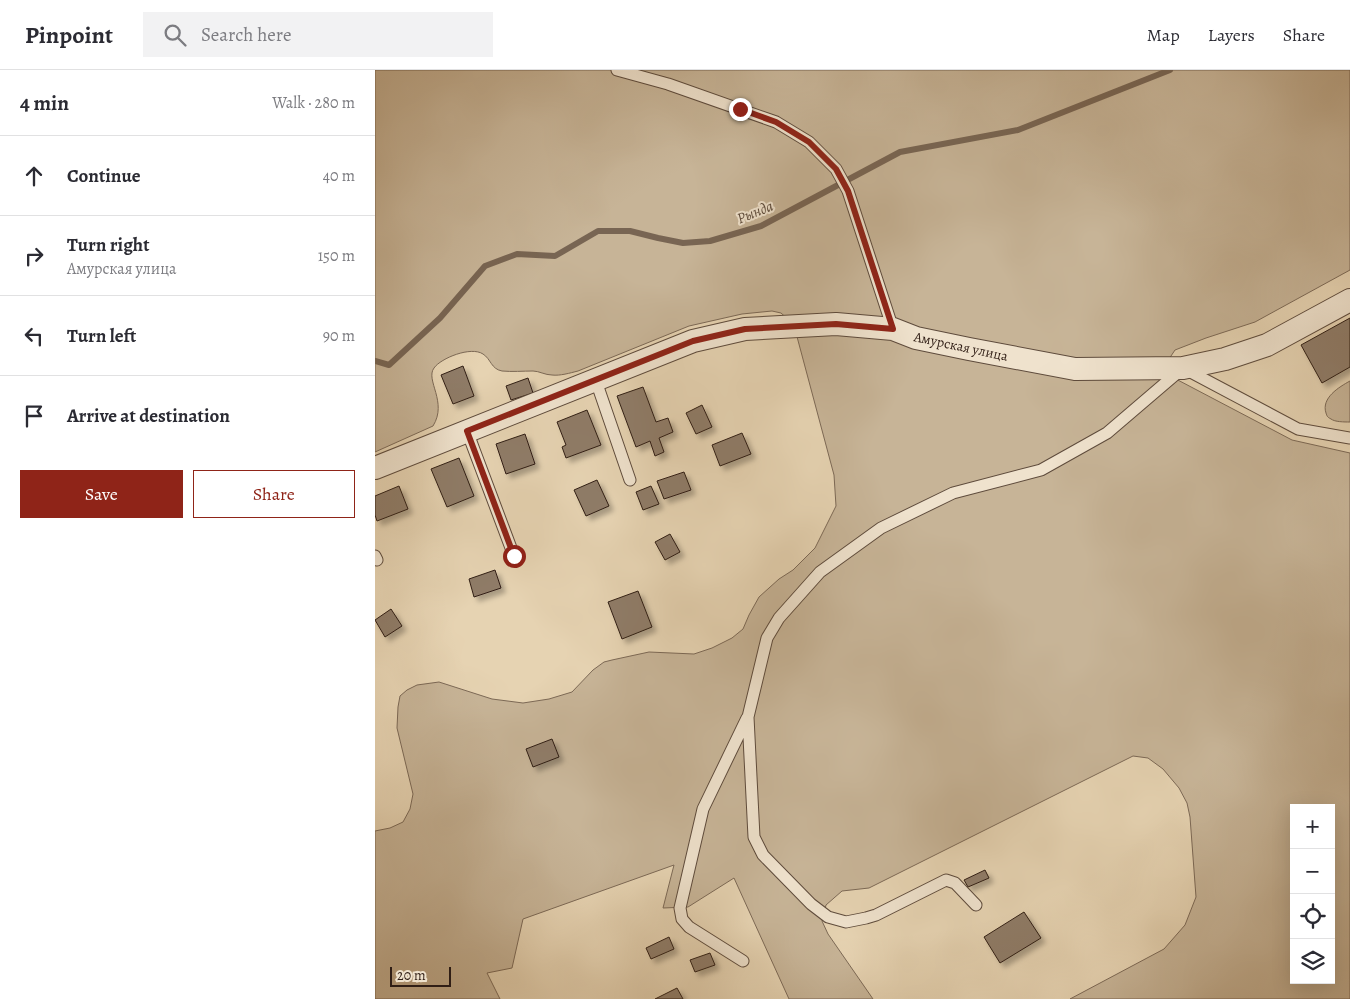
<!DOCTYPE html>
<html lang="en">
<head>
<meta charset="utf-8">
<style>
  body { margin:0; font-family:Alegreya,serif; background:#f2f2f3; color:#2b2b33 }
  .controls { position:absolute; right:15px; bottom:15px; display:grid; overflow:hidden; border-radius:0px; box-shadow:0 5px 20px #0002 }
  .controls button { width:45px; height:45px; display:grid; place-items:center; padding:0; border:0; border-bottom:1px solid #e1e1e2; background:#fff; color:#2b2b33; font:25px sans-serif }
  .scale { position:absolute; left:15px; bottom:12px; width:61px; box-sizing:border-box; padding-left:5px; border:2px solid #301e15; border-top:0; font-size:14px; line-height:18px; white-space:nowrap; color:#301e15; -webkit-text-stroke:4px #efe2cd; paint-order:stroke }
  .stop { position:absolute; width:15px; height:15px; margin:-11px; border:4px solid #8f2418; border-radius:50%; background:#fff }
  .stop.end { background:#8f2418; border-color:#fff; box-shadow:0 1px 5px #0008 }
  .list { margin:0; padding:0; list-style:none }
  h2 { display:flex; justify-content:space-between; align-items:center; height:65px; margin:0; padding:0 20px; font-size:21px }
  h2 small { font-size:16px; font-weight:400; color:#7c7c81 }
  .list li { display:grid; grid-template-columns:32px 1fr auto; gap:15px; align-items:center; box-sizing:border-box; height:80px; padding:0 20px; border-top:1px solid #e1e1e2 }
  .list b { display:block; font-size:19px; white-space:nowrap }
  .list p { margin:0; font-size:16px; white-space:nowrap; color:#7c7c81 }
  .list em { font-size:16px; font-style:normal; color:#7c7c81 }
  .actions { display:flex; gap:10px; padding:15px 20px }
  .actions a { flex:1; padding:11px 0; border:1px solid #8f2418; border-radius:0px; text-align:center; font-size:18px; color:#8f2418 }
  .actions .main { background:#8f2418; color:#fff }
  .icon { flex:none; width:28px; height:28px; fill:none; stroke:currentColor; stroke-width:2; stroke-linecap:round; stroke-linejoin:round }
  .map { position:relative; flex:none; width:975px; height:929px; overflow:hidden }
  header { display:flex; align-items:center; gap:30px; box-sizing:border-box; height:70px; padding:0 25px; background:#fff; border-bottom:1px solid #e1e1e2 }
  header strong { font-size:24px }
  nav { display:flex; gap:28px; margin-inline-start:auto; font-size:18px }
  .search { width:350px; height:45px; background:#f2f2f3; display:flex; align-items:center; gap:12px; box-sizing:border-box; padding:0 18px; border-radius:0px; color:#7c7c81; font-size:19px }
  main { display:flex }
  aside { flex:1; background:#fff }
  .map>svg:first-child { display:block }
  .green { fill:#c7b497; stroke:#7c6956; fill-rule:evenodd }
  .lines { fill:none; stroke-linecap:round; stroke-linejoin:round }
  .stream { stroke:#786553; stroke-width:6 }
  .building { fill:#8f7c67; stroke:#301e15; filter:url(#shadow) }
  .lane-casing { stroke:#5e4b3c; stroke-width:13 }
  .street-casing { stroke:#5e4b3c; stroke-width:24 }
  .lane { stroke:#efe2cd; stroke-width:11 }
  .street { stroke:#efe2cd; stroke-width:22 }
  .route { stroke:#8f2418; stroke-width:6 }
  .labels { text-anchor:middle; stroke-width:4; stroke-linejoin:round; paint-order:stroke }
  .street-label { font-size:14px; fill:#301e15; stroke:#efe2cd }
  .water-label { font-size:15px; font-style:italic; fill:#5a4839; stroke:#efe2cd }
</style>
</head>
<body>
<header>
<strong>Pinpoint</strong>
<div class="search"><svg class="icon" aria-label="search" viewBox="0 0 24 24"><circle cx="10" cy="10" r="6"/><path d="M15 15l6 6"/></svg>Search here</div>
<nav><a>Map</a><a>Layers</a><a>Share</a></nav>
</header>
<main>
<aside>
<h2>4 min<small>Walk · 280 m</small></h2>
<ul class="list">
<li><svg class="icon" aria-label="ahead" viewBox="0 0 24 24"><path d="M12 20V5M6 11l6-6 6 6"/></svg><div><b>Continue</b></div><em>40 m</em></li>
<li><svg class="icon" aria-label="right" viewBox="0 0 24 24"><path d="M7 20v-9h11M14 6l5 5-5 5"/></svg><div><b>Turn right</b><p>Амурская улица</p></div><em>150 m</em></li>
<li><svg class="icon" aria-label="left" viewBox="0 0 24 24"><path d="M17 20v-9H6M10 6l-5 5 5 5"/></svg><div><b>Turn left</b></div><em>90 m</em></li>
<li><svg class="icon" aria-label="arrive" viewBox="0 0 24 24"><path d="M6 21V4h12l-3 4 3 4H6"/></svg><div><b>Arrive at destination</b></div></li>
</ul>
<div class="actions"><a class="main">Save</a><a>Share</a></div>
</aside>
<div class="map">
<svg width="975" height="929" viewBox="0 0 975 929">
  <defs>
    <filter id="shadow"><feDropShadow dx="4.5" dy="4.5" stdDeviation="2.5" flood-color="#0004"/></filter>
  </defs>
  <rect width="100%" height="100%" fill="#e6d3b2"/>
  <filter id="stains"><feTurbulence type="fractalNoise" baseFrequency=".004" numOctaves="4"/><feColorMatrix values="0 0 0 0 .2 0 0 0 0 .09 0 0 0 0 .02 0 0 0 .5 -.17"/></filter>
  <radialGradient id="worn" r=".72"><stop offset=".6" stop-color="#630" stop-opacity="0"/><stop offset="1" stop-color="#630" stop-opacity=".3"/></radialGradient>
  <path class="green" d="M 0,0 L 975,0 L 975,200 L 880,252 L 831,268 L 800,280 L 794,289 L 799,308 L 917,370 L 975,383 L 975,929 L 695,929 L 789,879 L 810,855 L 821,827 L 815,747 L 812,733 L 804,718 L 788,699 L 773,688 L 758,686 L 494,818 L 467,821 L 451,835 L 447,851 L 453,864 L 498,929 L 414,929 L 359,808 L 313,837 L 288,838 L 299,795 L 148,849 L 137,898 L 112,903 L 125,929 L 0,929 L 0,761 L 15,758 L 28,752 L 35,739 L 38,724 L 22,658 L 23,637 L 25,626 L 32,620 L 42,615 L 64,612 L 117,629 L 148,633 L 174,629 L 197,622 L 218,600 L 229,592 L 237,590 L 274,582 L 319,584 L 337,578 L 357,568 L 368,559 L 374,545 L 384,527 L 404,509 L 418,500 L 440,478 L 461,436 L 459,405 L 421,263 L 415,251 L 406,243 L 397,241 L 367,244 L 314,256 L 203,301 C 195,303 185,306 177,305 C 170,305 164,301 158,301 C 148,301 137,302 127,301 C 116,299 116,289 108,284 C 96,276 66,288 59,298 C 50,310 73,332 58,356 L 0,382 ZM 919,738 L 956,738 L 956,910 L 919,910 Z
    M 975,311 L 975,352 C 969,352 960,352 956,349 C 952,347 952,346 951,343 C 946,328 964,317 975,311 Z"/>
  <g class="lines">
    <path class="stream" d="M 0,291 L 14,295 L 65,248 L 110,196 L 142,184 L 180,186 L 223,161 L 255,161 L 283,168 L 308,173 L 335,171 L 386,156 L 525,82 L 643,60 L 795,0"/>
  </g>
  <path class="building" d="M 975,248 L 975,297 L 947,313 L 926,275 Z
    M 88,296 L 99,326 L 78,334 L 66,305 Z
    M 153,308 L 158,323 L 136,330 L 131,316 Z
    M 268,317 L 281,352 L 293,348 L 298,362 L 284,368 L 289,382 L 280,386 L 275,371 L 261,377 L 242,326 Z
    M 327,335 L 337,357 L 321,364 L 311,343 Z
    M 212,340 L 226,375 L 191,388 L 187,377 L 191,375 L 182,352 Z
    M 367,363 L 376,384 L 345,396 L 337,375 Z
    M 150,364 L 160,394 L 131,404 L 121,374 Z
    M 84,388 L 99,426 L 72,437 L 56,399 Z
    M 309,402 L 316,420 L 289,429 L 282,411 Z
    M 222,410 L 234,436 L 211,446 L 199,420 Z
    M 24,416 L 33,439 L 2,451 L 0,445 L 0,426 Z
    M 276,416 L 284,434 L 268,440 L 261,422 Z
    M 295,464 L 305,482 L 290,490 L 280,472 Z
    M 120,500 L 126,518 L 99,527 L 94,509 Z
    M 263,521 L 277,557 L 247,569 L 233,532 Z
    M 16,539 L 27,556 L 10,567 L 0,550 Z
    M 177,669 L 184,687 L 158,697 L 151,679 Z
    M 610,800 L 614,808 L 593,817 L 589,810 Z
    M 649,842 L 666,868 L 625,893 L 609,867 Z
    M 294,867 L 299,879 L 276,889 L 271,878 Z
    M 335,883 L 340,895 L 320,902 L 315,890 Z
    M 302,918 L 308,929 L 280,929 Z"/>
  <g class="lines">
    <g class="lane-casing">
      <path id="lane" d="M 242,0 L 293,14 L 401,52 L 434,72 L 461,99 L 473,121 L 518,259
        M 221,311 L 255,410
        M 92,361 L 139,486
        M 0,486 L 2,490
        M 601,835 L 580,813 L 571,810 L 501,845 L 491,848 L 471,852 L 453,847 L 436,834 L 388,785 L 379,767 L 373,647 L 392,568 L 404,548 L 445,502 L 506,458 L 578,423 L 666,400 L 732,363 L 808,298 L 923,359 L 975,368
        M 368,891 L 314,857 L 307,849 L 305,838 L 328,739 L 372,648"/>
    </g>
    <g class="street-casing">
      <path id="street" d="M 0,398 L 318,271 L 370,259 L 461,254 L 518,259 L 541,268 L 594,279 L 700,299 L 808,298 L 850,289 L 892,275 L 975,230"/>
    </g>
    <use href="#lane" class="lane"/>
    <use href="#street" class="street"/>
  </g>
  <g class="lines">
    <path class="route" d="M 139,486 L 92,361 L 318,271 L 370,259 L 461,254 L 518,259 L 473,121 L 461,99 L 434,72 L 401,52 L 365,39"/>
  </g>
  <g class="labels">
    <g class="street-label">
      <text transform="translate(586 276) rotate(12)" y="5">Амурская улица</text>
    </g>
    <g class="water-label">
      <text transform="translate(380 142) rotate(-22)" y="5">Рында</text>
    </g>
  </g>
  <rect width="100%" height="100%" filter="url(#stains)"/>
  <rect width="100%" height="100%" fill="url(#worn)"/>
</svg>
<div class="controls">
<button>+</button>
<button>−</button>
<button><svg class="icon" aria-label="locate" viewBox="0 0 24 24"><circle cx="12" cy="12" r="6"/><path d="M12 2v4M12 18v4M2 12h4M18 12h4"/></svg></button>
<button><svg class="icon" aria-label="layers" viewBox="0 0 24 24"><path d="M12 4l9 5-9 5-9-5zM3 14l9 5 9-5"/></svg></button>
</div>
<div class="scale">20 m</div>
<div class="stop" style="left:139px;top:486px"></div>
<div class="stop end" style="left:365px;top:39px"></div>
</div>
</main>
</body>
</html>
